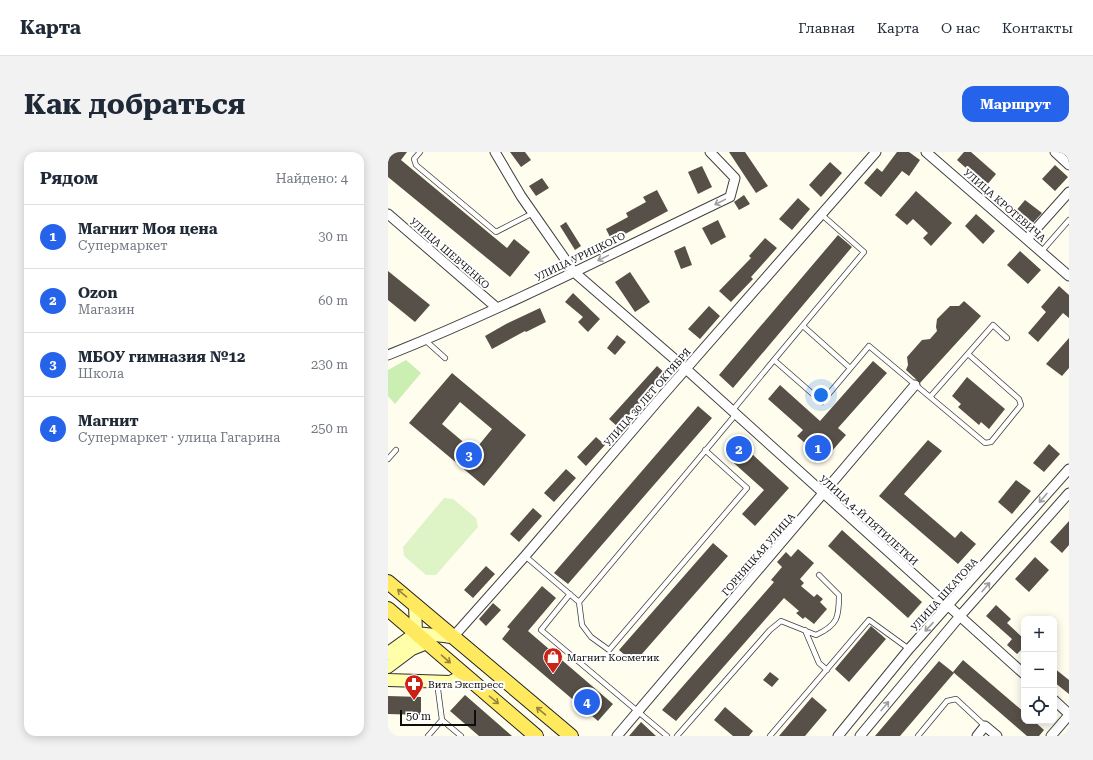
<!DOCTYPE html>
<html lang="ru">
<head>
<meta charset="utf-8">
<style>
  body { margin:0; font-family:"Roboto Serif",serif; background:#f2f2f3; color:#1f2937 }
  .controls { position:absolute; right:12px; bottom:12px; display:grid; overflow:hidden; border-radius:8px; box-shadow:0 2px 10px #0003 }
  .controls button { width:36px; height:36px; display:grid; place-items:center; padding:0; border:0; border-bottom:1px solid #e0e1e3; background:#fff; color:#1f2937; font:20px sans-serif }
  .scale { position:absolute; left:12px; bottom:10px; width:76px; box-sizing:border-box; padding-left:4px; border:2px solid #0d0d0d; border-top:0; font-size:11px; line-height:14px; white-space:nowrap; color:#0d0d0d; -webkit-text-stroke:3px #fff; paint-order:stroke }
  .you { position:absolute; left:433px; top:243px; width:14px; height:14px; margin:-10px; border:3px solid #fff; border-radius:50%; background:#1a73e8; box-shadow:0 0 0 6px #1a73e833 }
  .badge { display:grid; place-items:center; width:26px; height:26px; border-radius:50%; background:#2563eb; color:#fff; font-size:13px; font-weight:700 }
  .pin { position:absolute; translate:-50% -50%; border:2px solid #fff; box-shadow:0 1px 4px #0006 }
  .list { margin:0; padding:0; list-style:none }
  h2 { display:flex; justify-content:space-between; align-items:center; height:52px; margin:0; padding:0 16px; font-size:17px }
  h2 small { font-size:13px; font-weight:400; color:#747a83 }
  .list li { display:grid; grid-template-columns:26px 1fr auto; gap:12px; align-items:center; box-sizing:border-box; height:64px; padding:0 16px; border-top:1px solid #e0e1e3 }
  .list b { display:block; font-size:15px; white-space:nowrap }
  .list p { margin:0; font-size:13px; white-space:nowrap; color:#747a83 }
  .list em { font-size:13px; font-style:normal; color:#747a83 }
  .icon { flex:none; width:22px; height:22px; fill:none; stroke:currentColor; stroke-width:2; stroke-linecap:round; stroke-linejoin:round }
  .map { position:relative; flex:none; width:681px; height:584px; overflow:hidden; border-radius:12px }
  header { display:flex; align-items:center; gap:24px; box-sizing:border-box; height:56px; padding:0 20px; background:#fff; border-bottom:1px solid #e0e1e3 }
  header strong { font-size:19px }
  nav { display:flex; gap:22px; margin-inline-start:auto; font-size:14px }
  .intro { display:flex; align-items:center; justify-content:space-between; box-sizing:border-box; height:96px; padding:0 24px }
  h1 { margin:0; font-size:28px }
  .button { padding:10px 18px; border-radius:12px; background:#2563eb; color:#fff; font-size:14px; font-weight:700 }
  main { display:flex; gap:24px; padding:0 24px }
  aside { flex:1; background:#fff; border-radius:12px; box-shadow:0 2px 10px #0003 }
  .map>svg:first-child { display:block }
  .green { fill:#cbeeb3 }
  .pitch { fill:#dff4c6 }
  .building { fill:#575048; fill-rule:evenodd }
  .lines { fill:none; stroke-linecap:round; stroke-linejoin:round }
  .service-casing { stroke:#404040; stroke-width:6 }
  .minor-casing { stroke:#404040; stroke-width:11 }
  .secondary-casing { stroke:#2f2f2f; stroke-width:14 }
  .primary-casing { stroke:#1e1e1e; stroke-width:16 }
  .service { stroke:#fff; stroke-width:4.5 }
  .minor { stroke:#fff; stroke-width:9 }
  .secondary { stroke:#ffffa9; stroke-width:12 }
  .primary { stroke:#ffe95e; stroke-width:14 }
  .oneway { stroke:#9e9e9e }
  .oneway2 { stroke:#92863a }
  .labels { text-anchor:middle; stroke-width:4; stroke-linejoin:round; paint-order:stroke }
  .street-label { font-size:10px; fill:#0d0d0d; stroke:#fff }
  .poi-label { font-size:10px; fill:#0d0d0d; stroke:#fff; text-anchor:start }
</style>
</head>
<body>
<header>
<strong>Карта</strong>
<nav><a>Главная</a><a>Карта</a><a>О нас</a><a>Контакты</a></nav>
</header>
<div class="intro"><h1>Как добраться</h1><a class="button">Маршрут</a></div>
<main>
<aside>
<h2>Рядом<small>Найдено: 4</small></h2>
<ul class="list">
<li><span class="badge">1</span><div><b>Магнит Моя цена</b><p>Супермаркет</p></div><em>30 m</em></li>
<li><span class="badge">2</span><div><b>Ozon</b><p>Магазин</p></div><em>60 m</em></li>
<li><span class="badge">3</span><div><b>МБОУ гимназия №12</b><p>Школа</p></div><em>230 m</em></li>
<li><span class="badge">4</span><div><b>Магнит</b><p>Супермаркет · улица Гагарина</p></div><em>250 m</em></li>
</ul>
</aside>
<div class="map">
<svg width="681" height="584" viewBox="0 0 681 584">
  <rect width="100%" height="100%" fill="#fffdee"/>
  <path class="green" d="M 18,208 L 33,221 L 7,252 L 0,244 L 0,218 Z"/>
  <path class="pitch" d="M 56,346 L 65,347 L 88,366 L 90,375 L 48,423 L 38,423 L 16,404 L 15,395 Z"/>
  <path class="building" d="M 0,0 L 19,0 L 13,8 L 119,96 L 126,87 L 142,100 L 122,125 L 0,25 Z
    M 122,0 L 137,0 L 143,8 L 133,15 Z
    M 341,0 L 357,0 L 380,34 L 368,41 Z
    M 509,0 L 521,0 L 532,8 L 521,24 L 514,19 L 493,45 L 476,31 L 489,16 L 494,20 Z
    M 576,0 L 583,0 L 608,22 L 598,34 L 569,8 Z
    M 442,10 L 454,21 L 433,45 L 421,33 Z
    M 667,13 L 680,25 L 667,39 L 654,27 Z
    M 314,14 L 324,35 L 310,42 L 300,20 Z
    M 154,26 L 161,36 L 148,44 L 141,34 Z
    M 269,38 L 280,59 L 224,89 L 218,77 L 240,65 L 238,61 L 258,50 L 255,45 Z
    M 528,39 L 564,71 L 543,94 L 535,86 L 540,81 L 525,67 L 519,73 L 507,63 Z
    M 356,43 L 362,52 L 351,58 L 346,50 Z
    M 410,46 L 422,57 L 404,78 L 391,67 Z
    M 637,48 L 654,61 L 643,73 L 627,60 Z
    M 588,62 L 607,79 L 595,92 L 577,74 Z
    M 330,68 L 338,85 L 323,93 L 314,76 Z
    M 178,70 L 193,94 L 187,98 L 172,74 Z
    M 450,83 L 464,95 L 345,236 L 331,223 Z
    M 377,86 L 389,96 L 363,125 L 365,127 L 343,150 L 331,139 L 363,106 L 361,104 Z
    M 297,94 L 304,113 L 293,117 L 286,99 Z
    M 632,99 L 653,118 L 640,132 L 619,113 Z
    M 0,119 L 42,153 L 27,170 L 0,148 Z
    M 242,120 L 262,150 L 247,160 L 227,130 Z
    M 671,134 L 681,143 L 681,166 L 675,161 L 650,190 L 640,181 L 658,160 L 653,155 Z
    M 185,141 L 212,167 L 200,180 L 190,170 L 195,165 L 177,150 Z
    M 576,149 L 593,164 L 532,231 L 518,218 L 520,213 L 519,205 L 534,188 L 542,187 L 549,179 L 548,175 L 549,167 L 562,154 L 571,154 Z
    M 321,154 L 332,164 L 312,187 L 300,177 Z
    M 152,156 L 158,170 L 138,180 L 137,179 L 104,197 L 97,184 L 118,172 Z
    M 229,183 L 238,190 L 227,203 L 219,196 Z
    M 681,186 L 681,216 L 674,224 L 658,212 Z
    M 485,209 L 499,221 L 450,276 L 458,283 L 436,308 L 409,284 L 415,278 L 380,247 L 392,233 L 432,269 Z
    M 269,214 L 278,222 L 230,275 L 221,267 Z
    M 64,221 L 138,283 L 96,334 L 21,271 ZM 72,250 L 104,277 L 86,299 L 54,272 Z
    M 579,225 L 617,257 L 601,277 L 593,270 L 591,273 L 570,255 L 573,252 L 564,244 Z
    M 310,254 L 324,266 L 180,432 L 166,421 Z
    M 208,285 L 217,293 L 198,314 L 189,305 Z
    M 540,288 L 554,299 L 516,342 L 567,386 L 573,379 L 588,392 L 570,412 L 491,344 Z
    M 351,290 L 401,336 L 367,374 L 354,362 L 376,338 L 338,304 Z
    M 661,292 L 672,302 L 656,320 L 645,311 Z
    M 178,317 L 188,326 L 166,350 L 156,341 Z
    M 628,328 L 643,339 L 624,362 L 610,350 Z
    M 145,356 L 154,364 L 131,390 L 122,382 Z
    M 681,369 L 681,393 L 674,401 L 662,390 Z
    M 454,378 L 534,450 L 520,466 L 440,394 Z
    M 325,391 L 340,404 L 246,511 L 231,498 Z
    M 410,397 L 426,411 L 412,427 L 416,431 L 413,434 L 426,445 L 429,442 L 435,447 L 432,450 L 439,457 L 426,472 L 417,465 L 415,467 L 408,461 L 411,459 L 396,446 L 288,569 L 274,558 L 386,430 L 383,428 L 394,415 L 389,410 L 398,400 L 403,405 Z
    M 647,405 L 661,418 L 641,440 L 627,427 Z
    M 98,414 L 107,422 L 85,446 L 76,438 Z
    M 154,434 L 168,446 L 140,479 L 225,552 L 210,569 L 114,487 L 122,477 L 119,475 Z
    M 105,451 L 113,458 L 98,474 L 91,467 Z
    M 608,453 L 623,467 L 619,471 L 636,487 L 636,495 L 629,502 L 619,493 L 624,487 L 598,464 Z
    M 483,474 L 498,487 L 461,530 L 447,517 Z
    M 575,508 L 636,560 L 636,569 L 646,569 L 656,578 L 651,584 L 639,584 L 565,520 Z
    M 551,509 L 566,521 L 512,584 L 487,584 Z
    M 666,516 L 681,528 L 681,542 L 666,530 Z
    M 382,520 L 391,527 L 384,535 L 375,528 Z
    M 77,543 L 124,584 L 91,584 L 62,559 Z
    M 0,544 L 33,545 L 33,563 L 0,562 Z
    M 424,545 L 439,558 L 417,584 L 391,584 Z
    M 337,555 L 365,579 L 361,584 L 345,584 L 326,568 Z
    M 253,570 L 268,584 L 241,584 Z"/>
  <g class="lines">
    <g class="service-casing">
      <path id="service" d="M 32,0 L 26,7 L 28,13 L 108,80 L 145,61
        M 653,100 L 681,68
        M 415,174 L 462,216
        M 37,188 L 57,206
        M 386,208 L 476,100 L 434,63
        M 542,245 L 597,291 L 603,290 L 633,253 L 631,247 L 580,202
        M 344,259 L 386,208 L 434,250 L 481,194 L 542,245 L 605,173 L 619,186
        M 0,307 L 8,298
        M 137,404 L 191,450 L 194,473 L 203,485 L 221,498 L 359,336 L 317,298
        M 182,442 L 153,478 L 279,584
        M 191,450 L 348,262
        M 417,478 L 431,511 L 439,518
        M 49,530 L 54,568 L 73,584
        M 40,584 L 54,568
        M 289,584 L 382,478 L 393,469 L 428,483 C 450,473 451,465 451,443 L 431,423
        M 382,584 L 481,468 L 521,497
        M 530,584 L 559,549 L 568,547 L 597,574"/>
    </g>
    <g class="minor-casing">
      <path id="minor" d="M 107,0 L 133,44 L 186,120 L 298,217 L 636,522
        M 538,0 L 681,124
        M 667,0 L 681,13
        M 0,62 L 109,156
        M 639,87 L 681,40
        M 0,203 C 117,156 229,99 342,45 L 347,26 L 322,0
        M 60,486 L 65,485 L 137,404 L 275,243 L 488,0
        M 666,548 L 681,562
        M 229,584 L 527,233
        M 450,584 L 521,497 L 681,317
        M 472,584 L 572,464 L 681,341
        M 589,584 L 597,574 L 609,584
        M 663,584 L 681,563"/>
    </g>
    <g class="secondary-casing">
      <path id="secondary" d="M 27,453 L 28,481
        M 28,481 L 65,485
        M 0,501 L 28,481
        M 0,515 L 24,497 L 39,491
        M 0,528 L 62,530 L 77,523"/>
    </g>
    <g class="primary-casing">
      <path id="primary" d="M 0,430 L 183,584
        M 0,457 L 148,584"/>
    </g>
    <use href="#service" class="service"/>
    <use href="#minor" class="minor"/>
    <use href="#secondary" class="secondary"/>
    <use href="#primary" class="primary"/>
  </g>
  <defs><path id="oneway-shaft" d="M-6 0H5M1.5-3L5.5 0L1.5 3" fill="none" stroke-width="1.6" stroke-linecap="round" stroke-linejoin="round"/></defs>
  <g class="oneway">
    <use href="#oneway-shaft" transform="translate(332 50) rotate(154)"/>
    <use href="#oneway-shaft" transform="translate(215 106) rotate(154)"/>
    <use href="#oneway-shaft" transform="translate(655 346) rotate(131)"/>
    <use href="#oneway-shaft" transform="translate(598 435) rotate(-49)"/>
    <use href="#oneway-shaft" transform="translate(541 475) rotate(133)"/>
    <use href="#oneway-shaft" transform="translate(497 554) rotate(-50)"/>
  </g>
  <g class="oneway2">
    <use href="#oneway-shaft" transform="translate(14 441) rotate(-140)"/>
    <use href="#oneway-shaft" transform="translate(58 507) rotate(41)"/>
    <use href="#oneway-shaft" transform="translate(106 548) rotate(40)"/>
    <use href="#oneway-shaft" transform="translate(153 559) rotate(-140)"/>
  </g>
  <defs>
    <g id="shop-pin" transform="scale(1)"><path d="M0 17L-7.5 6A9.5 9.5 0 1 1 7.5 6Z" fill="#cc2216" stroke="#fff"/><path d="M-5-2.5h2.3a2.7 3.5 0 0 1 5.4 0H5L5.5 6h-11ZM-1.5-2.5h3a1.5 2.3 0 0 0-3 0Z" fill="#fff"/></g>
    <g id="pharmacy-pin" transform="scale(1)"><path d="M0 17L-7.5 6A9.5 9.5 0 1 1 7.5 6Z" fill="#cc2216" stroke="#fff"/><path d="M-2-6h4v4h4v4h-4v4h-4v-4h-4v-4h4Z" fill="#fff"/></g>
  </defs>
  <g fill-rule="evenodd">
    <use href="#shop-pin" x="165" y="505"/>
    <use href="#pharmacy-pin" x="26" y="532"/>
  </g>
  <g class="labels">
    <g class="street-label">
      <text transform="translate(617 53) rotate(41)" y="4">УЛИЦА КРОТЕВИЧА</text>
      <text transform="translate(62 101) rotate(41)" y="4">УЛИЦА ШЕВЧЕНКО</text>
      <text transform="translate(192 104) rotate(-26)" y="4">УЛИЦА УРИЦКОГО</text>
      <text transform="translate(259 245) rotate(-49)" y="4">УЛИЦА 30 ЛЕТ ОКТЯБРЯ</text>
      <text transform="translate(481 368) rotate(42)" y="4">УЛИЦА 4-Й ПЯТИЛЕТКИ</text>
      <text transform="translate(370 402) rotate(-49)" y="4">ГОРНЯЦКАЯ УЛИЦА</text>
      <text transform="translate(556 442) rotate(-48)" y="4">УЛИЦА ШКАТОВА</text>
    </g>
    <g class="poi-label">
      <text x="179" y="509">Магнит Косметик</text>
      <text x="40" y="536">Вита Экспресс</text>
    </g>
  </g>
</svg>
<div class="controls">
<button>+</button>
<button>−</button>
<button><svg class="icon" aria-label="locate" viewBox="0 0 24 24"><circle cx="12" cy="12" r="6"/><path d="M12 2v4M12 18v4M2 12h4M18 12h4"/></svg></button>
</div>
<div class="scale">50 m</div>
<div class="you"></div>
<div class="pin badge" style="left:430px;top:296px">1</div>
<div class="pin badge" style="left:351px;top:297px">2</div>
<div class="pin badge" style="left:81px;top:303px">3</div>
<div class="pin badge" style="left:199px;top:550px">4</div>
</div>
</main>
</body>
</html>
